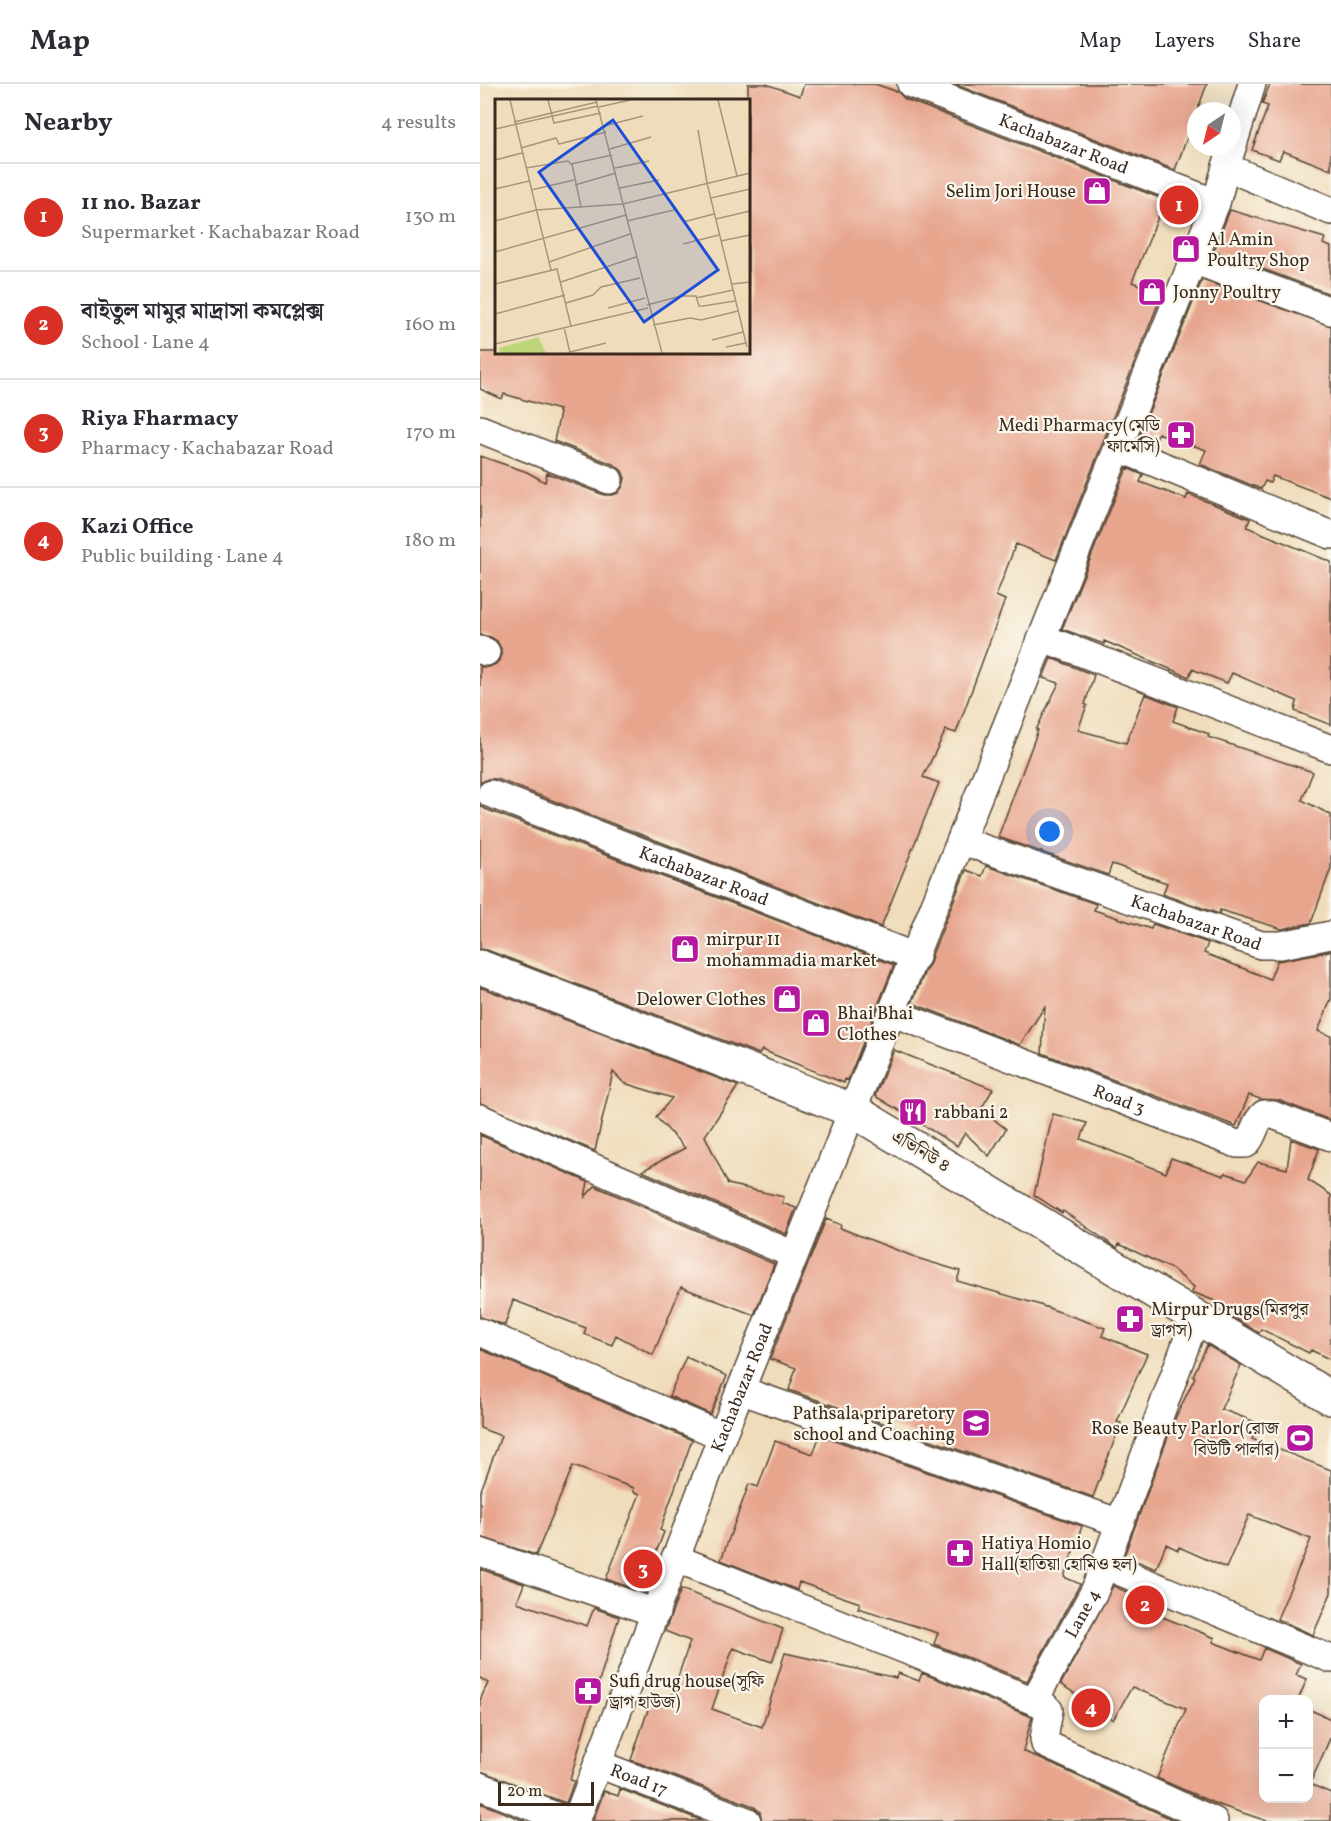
<!DOCTYPE html>
<html lang="en">
<head>
<meta charset="utf-8">
<style>
  body { margin:0; font-family:Vollkorn,"Noto Serif Bengali",serif; background:#f7f7f7; color:#2b2b33 }
  .controls { position:absolute; right:18px; bottom:18px; display:grid; overflow:hidden; border-radius:12px; box-shadow:0 6px 24px #0002 }
  .controls button { width:54px; height:54px; display:grid; place-items:center; padding:0; border:0; border-bottom:2px solid #e1e1e2; background:#fff; color:#2b2b33; font:30px sans-serif }
  .compass { position:absolute; left:707px; top:18px; width:54px; height:54px; border-radius:50%; background:#fff; box-shadow:0 6px 24px #0002; rotate:215deg }
  .scale { position:absolute; left:18px; bottom:15px; width:96px; box-sizing:border-box; padding-left:6px; border:3px solid #3b2a1e; border-top:0; font-size:16px; line-height:21px; white-space:nowrap; color:#3b2a1e; -webkit-text-stroke:4px #fbf7ec; paint-order:stroke }
  .you { position:absolute; left:570px; top:748px; width:21px; height:21px; margin:-15px; border:4px solid #fff; border-radius:50%; background:#1a73e8; box-shadow:0 0 0 9px #1a73e833 }
  .badge { display:grid; place-items:center; width:39px; height:39px; border-radius:50%; background:#d93025; color:#fff; font-size:20px; font-weight:700 }
  .pin { position:absolute; translate:-50% -50%; border:3px solid #fff; box-shadow:0 2px 6px #0006 }
  .list { margin:0; padding:0; list-style:none }
  h2 { display:flex; justify-content:space-between; align-items:center; height:78px; margin:0; padding:0 24px; font-size:26px }
  h2 small { font-size:20px; font-weight:400; color:#7c7c81 }
  .list li { display:grid; grid-template-columns:39px 1fr auto; gap:18px; align-items:center; box-sizing:border-box; height:108px; padding:0 24px; border-top:2px solid #e1e1e2 }
  .list b { display:block; font-size:22px; white-space:nowrap }
  .list p { margin:0; font-size:20px; white-space:nowrap; color:#7c7c81 }
  .list em { font-size:20px; font-style:normal; color:#7c7c81 }
  .map { position:relative; flex:none; width:851px; height:1737px; overflow:hidden }
  header { display:flex; align-items:center; gap:36px; box-sizing:border-box; height:84px; padding:0 30px; background:#fff; border-bottom:2px solid #e1e1e2 }
  header strong { font-size:28px }
  nav { display:flex; gap:33px; margin-inline-start:auto; font-size:21px }
  main { display:flex }
  aside { flex:1; background:#fff }
  .map>svg:first-child { display:block }
  .building { fill:#e7a58e }
  .lines { fill:none; stroke-linecap:round; stroke-linejoin:round }
  .street-casing { stroke:#564535; stroke-width:30 }
  .secondary-casing { stroke:#564535; stroke-width:36 }
  .street { stroke:#fff; stroke-width:27 }
  .secondary { stroke:#fff; stroke-width:33 }
  .labels { text-anchor:middle; stroke-width:4.5; stroke-linejoin:round; paint-order:stroke }
  .street-label { font-size:18px; fill:#3b2a1e; stroke:#fbf7ec }
  .poi-label { font-size:18px; fill:#3b2a1e; stroke:#fbf7ec; text-anchor:start }
  .inset-road { fill:none; stroke:#a7957c; stroke-width:1.5 }
  .view { fill:#1d4ed8; fill-opacity:0.15; stroke:#1d4ed8; stroke-width:3 }
  .inset-edge { fill:none; stroke:#3b2a1e; stroke-width:3 }
</style>
</head>
<body>
<header>
<strong>Map</strong>
<nav><a>Map</a><a>Layers</a><a>Share</a></nav>
</header>
<main>
<aside>
<h2>Nearby<small>4 results</small></h2>
<ul class="list">
<li><span class="badge">1</span><div><b>11 no. Bazar</b><p>Supermarket · Kachabazar Road</p></div><em>130 m</em></li>
<li><span class="badge">2</span><div><b>বাইতুল মামুর মাদ্রাসা কমপ্লেক্স</b><p>School · Lane 4</p></div><em>160 m</em></li>
<li><span class="badge">3</span><div><b>Riya Fharmacy</b><p>Pharmacy · Kachabazar Road</p></div><em>170 m</em></li>
<li><span class="badge">4</span><div><b>Kazi Office</b><p>Public building · Lane 4</p></div><em>180 m</em></li>
</ul>
</aside>
<div class="map">
<svg width="851" height="1737" viewBox="0 0 851 1737">
  <rect width="100%" height="100%" fill="#fbf7ec"/>
  <filter id="ink" filterUnits="userSpaceOnUse"><feTurbulence type="fractalNoise" baseFrequency=".0167" numOctaves="2"/><feDisplacementMap in="SourceGraphic" scale="12" xChannelSelector="R" yChannelSelector="G"/><feConvolveMatrix kernelMatrix="1 2 1 2 8 2 1 2 1" color-interpolation-filters="sRGB"/></filter>
  <filter id="wash" filterUnits="userSpaceOnUse"><feTurbulence type="fractalNoise" baseFrequency=".008" numOctaves="4" result="noise"/><feDisplacementMap in="SourceGraphic" scale="24" xChannelSelector="R" yChannelSelector="G"/><feGaussianBlur stdDeviation="1.35" result="paint"/><feColorMatrix in="noise" values="0 0 0 0 0 0 0 0 0 0 0 0 0 0 0 0 0 1.4 0 .05"/><feComposite in="paint" operator="in"/></filter>
  <g filter="url(#wash)">
    <rect width="100%" height="100%" fill="#efdcba"/>
    <g id="blocks">
      <path class="building" d="M 268,0 L 286,0 L 320,12 L 324,0 L 395,0 L 418,8 L 425,15 L 685,116 L 652,198 L 682,210 L 576,476 L 536,460 L 516,512 L 525,516 L 476,649 L 466,646 L 443,693 L 459,699 L 401,843 L 17,695 L 8,695 L 0,699 L 0,583 L 9,583 L 16,580 L 21,574 L 21,565 L 17,557 L 11,553 L 0,551 L 0,372 L 47,388 L 65,398 L 67,389 L 124,411 L 132,411 L 138,409 L 143,402 L 145,394 L 142,387 L 135,381 L 74,357 L 80,329 L 78,328 L 79,326 L 24,310 L 22,315 L 0,305 L 0,268 L 268,268 Z
        M 474,0 L 727,0 L 695,86 Z
        M 790,0 L 851,0 L 851,86 L 803,67 L 799,76 L 772,66 L 788,22 L 782,20 Z
        M 750,126 L 845,154 L 843,160 L 851,163 L 850,210 L 734,167 Z
        M 722,196 L 851,242 L 851,414 L 793,392 L 790,399 L 785,397 L 781,405 L 720,380 L 726,366 L 678,349 L 674,361 L 658,355 Z
        M 647,384 L 663,391 L 660,398 L 706,415 L 708,410 L 770,435 L 767,443 L 851,478 L 851,641 L 815,627 L 817,617 L 752,589 L 747,599 L 712,585 L 709,593 L 624,557 L 624,560 L 582,545 Z
        M 571,574 L 614,591 L 605,620 L 607,621 L 598,646 L 646,659 L 665,610 L 698,623 L 693,637 L 729,650 L 728,653 L 833,688 L 822,716 L 851,731 L 851,784 L 831,839 L 802,845 L 740,826 L 739,830 L 683,810 L 687,799 L 632,780 L 628,791 L 518,753 L 558,646 L 556,646 L 579,599 L 563,594 Z
        M 0,721 L 5,725 L 414,881 L 368,996 L 365,995 L 364,999 L 282,966 L 279,970 L 7,866 L 0,865 Z
        M 506,782 L 616,820 L 614,826 L 671,845 L 673,840 L 728,859 L 724,869 L 790,895 L 797,877 L 851,867 L 851,915 L 838,947 L 851,952 L 850,1036 L 798,1016 L 780,1015 L 769,1011 L 756,1042 L 562,969 L 565,922 L 540,961 L 432,919 L 446,885 L 450,879 L 452,871 L 486,786 L 502,792 Z
        M 0,903 L 258,1002 L 225,1052 L 248,1100 L 304,1113 L 302,1119 L 316,1124 L 306,1150 L 162,1087 L 205,1064 L 176,1033 L 192,1014 L 144,999 L 133,988 L 115,1067 L 0,1019 Z
        M 414,966 L 513,1005 L 501,1025 L 526,1045 L 509,1072 L 485,1049 L 477,1062 L 395,1012 Z
        M 573,1030 L 607,1039 L 601,1055 L 686,1089 L 691,1074 L 744,1092 L 745,1089 L 766,1096 L 778,1078 L 807,1085 L 811,1055 L 839,1065 L 828,1096 L 851,1111 L 851,1276 L 831,1266 L 829,1269 L 781,1245 L 779,1249 L 742,1227 L 745,1221 L 712,1208 L 714,1203 L 692,1185 L 639,1160 L 637,1164 L 583,1127 L 582,1129 L 554,1111 Z
        M 0,1051 L 108,1098 L 105,1113 L 115,1102 L 294,1180 L 274,1231 L 201,1203 L 173,1271 L 136,1251 L 132,1261 L 104,1250 L 106,1244 L 33,1216 L 25,1241 L 0,1233 Z
        M 346,1135 L 361,1141 L 360,1144 L 440,1175 L 480,1187 L 477,1197 L 557,1220 L 625,1244 L 622,1252 L 667,1270 L 637,1338 L 641,1339 L 613,1413 L 309,1306 L 316,1284 L 290,1275 Z
        M 727,1261 L 761,1281 L 741,1325 L 778,1339 L 772,1355 L 851,1386 L 851,1509 L 833,1551 L 797,1535 L 831,1455 L 769,1431 L 746,1484 L 699,1463 L 698,1466 L 686,1460 L 676,1485 L 644,1472 L 693,1339 L 715,1293 L 713,1292 Z
        M 0,1265 L 212,1356 L 180,1446 L 184,1448 L 167,1492 L 171,1494 L 166,1509 L 126,1495 L 160,1410 L 153,1407 L 154,1404 L 93,1382 L 56,1471 L 0,1453 L 0,1409 L 21,1352 L 0,1344 Z
        M 206,1273 L 247,1292 L 230,1330 L 189,1312 Z
        M 340,1351 L 602,1442 L 584,1493 L 600,1500 L 547,1597 L 454,1560 L 458,1549 L 378,1524 L 380,1519 L 319,1498 L 317,1506 L 241,1476 L 269,1400 L 278,1403 L 295,1357 L 333,1370 Z
        M 0,1485 L 44,1500 L 37,1518 L 107,1542 L 114,1524 L 139,1533 L 106,1639 L 90,1696 L 94,1697 L 86,1719 L 0,1687 L 0,1616 L 8,1599 L 0,1594 Z
        M 633,1502 L 664,1515 L 660,1524 L 735,1554 L 733,1558 L 779,1576 L 784,1564 L 821,1580 L 816,1591 L 827,1595 L 818,1616 L 783,1616 L 783,1714 L 828,1714 L 828,1625 L 851,1635 L 851,1652 L 830,1700 L 851,1709 L 851,1737 L 787,1737 L 736,1720 L 677,1694 L 706,1625 L 652,1603 L 633,1636 L 581,1600 Z
        M 201,1505 L 303,1545 L 292,1578 L 253,1564 L 232,1625 L 282,1643 L 305,1569 L 416,1594 L 418,1589 L 439,1597 L 442,1589 L 552,1633 L 543,1667 L 696,1737 L 282,1737 L 280,1728 L 273,1722 L 151,1676 L 172,1614 L 189,1620 L 210,1557 L 185,1547 Z
        M 140,1705 L 223,1737 L 113,1737 L 124,1707 L 138,1712 Z
        M 0,1719 L 45,1737 L 0,1737 Z"/>
    </g>
  </g>
  <g filter="url(#ink)">
    <use href="#blocks" fill-opacity="0" stroke="#564535" stroke-width="1.5"/>
    <g class="lines">
      <g class="street-casing">
        <g id="street">
          <path id="s1" d="M 431,0 L 736,119"/>
          <path d="M 746,83 L 851,127"/>
          <path d="M 713,176 L 851,227"/>
          <path d="M 0,345 L 129,396"/>
          <path d="M 639,364 L 851,451"/>
          <path d="M 563,554 L 851,665"/>
          <path d="M 0,566 L 6,568"/>
          <path id="s2" d="M 11,710 L 436,873"/>
          <path id="s3" d="M 482,757 L 781,861 L 801,861 L 851,851"/>
          <path id="s4" d="M 413,929 L 757,1060 L 766,1060 C 775,1051 774,1038 784,1030 L 793,1031 L 851,1053"/>
          <path d="M 0,1034 L 314,1171"/>
          <path d="M 0,1248 L 242,1352"/>
          <path d="M 260,1306 L 640,1439"/>
          <path d="M 0,1468 L 176,1529"/>
          <path d="M 195,1474 L 564,1621 L 569,1626 L 564,1655 L 565,1660 L 734,1737"/>
          <path d="M 624,1481 L 851,1575"/>
          <path id="s5" d="M 554,1617 L 615,1506 L 716,1233"/>
          <path id="s6" d="M 118,1680 L 267,1737"/>
          <path d="M 0,1702 L 88,1737"/>
          <path id="s7" d="M 96,1737 L 242,1352 L 736,119 L 746,83 L 772,0"/>
        </g>
      </g>
      <g class="secondary-casing">
        <path id="secondary" d="M 0,883 L 374,1027 L 851,1314"/>
      </g>
      <use href="#street" class="street"/>
      <use href="#secondary" class="secondary"/>
    </g>
  </g>
  <defs>
    <g id="shop-square" transform="scale(1.5)"><rect x="-9" y="-9" width="18" height="18" rx="4" fill="#b5179e" stroke="#fbf7ec"/><path d="M-5-2.5h2.3a2.7 3.5 0 0 1 5.4 0H5L5.5 6h-11ZM-1.5-2.5h3a1.5 2.3 0 0 0-3 0Z" fill="#fff"/></g>
    <g id="pharmacy-square" transform="scale(1.5)"><rect x="-9" y="-9" width="18" height="18" rx="4" fill="#b5179e" stroke="#fbf7ec"/><path d="M-2-6h4v4h4v4h-4v4h-4v-4h-4v-4h4Z" fill="#fff"/></g>
    <g id="restaurant-square" transform="scale(1.5)"><rect x="-9" y="-9" width="18" height="18" rx="4" fill="#b5179e" stroke="#fbf7ec"/><path d="M-5-6h1v4h1v-4h1v4h1v-4h1v5L-1.5 .5V6h-2V.5L-5-1ZM5-6V6H3V1.5H1.5Q1.5-4 5-6Z" fill="#fff"/></g>
    <g id="school-square" transform="scale(1.5)"><rect x="-9" y="-9" width="18" height="18" rx="4" fill="#b5179e" stroke="#fbf7ec"/><path d="M0-5L7-2L0 1L-7-2ZM-4 1L0 2.5L4 1V4Q0 6-4 4Z" fill="#fff"/></g>
    <g id="stadium-square" transform="scale(1.5)"><rect x="-9" y="-9" width="18" height="18" rx="4" fill="#b5179e" stroke="#fbf7ec"/><path d="M0-5a6.5 5 0 1 0 0 10a6.5 5 0 1 0 0-10ZM-3.5-1.8h7v3.6h-7Z" fill="#fff"/></g>
  </defs>
  <g fill-rule="evenodd">
    <use href="#shop-square" x="617" y="107"/>
    <use href="#shop-square" x="706" y="165"/>
    <use href="#shop-square" x="672" y="208"/>
    <use href="#pharmacy-square" x="701" y="351"/>
    <use href="#shop-square" x="205" y="865"/>
    <use href="#shop-square" x="307" y="915"/>
    <use href="#shop-square" x="336" y="939"/>
    <use href="#restaurant-square" x="433" y="1028"/>
    <use href="#pharmacy-square" x="650" y="1235"/>
    <use href="#school-square" x="496" y="1339"/>
    <use href="#stadium-square" x="820" y="1354"/>
    <use href="#pharmacy-square" x="480" y="1469"/>
    <use href="#pharmacy-square" x="108" y="1607"/>
  </g>
  <g class="labels">
    <g class="street-label">
      <text dy="6" stroke="none"><textPath href="#s1" startOffset="164">Kachabazar Road</textPath></text>
      <text dy="6" stroke="none"><textPath href="#s2" startOffset="228">Kachabazar Road</textPath></text>
      <text dy="6" stroke="none"><textPath href="#s3" startOffset="248">Kachabazar Road</textPath></text>
      <text dy="6" stroke="none"><textPath href="#s4" startOffset="242">Road 3</textPath></text>
      <text transform="translate(441 1067) rotate(31)" y="6">এভিনিউ ৪</text>
      <text dy="6" stroke="none"><textPath href="#s7" startOffset="464">Kachabazar Road</textPath></text>
      <text dy="6" stroke="none"><textPath href="#s5" startOffset="100">Lane 4</textPath></text>
      <text dy="6" stroke="none"><textPath href="#s6" startOffset="44">Road 17</textPath></text>
    </g>
    <g class="poi-label">
      <text x="596" y="113" text-anchor="end">Selim Jori House</text>
      <text x="727" y="161">Al Amin<tspan x="727" dy="21">Poultry Shop</tspan></text>
      <text x="693" y="214">Jonny Poultry</text>
      <text x="680" y="347" text-anchor="end">Medi Pharmacy(মেডি<tspan x="680" dy="21">ফার্মেসি)</tspan></text>
      <text x="226" y="861">mirpur 11<tspan x="226" dy="21">mohammadia market</tspan></text>
      <text x="286" y="921" text-anchor="end">Delower Clothes</text>
      <text x="357" y="935">Bhai Bhai<tspan x="357" dy="21">Clothes</tspan></text>
      <text x="454" y="1034">rabbani 2</text>
      <text x="671" y="1231">Mirpur Drugs(মিরপুর<tspan x="671" dy="21">ড্রাগস)</tspan></text>
      <text x="475" y="1335" text-anchor="end">Pathsala priparetory<tspan x="475" dy="21">school and Coaching</tspan></text>
      <text x="799" y="1350" text-anchor="end">Rose Beauty Parlor(রোজ<tspan x="799" dy="21">বিউটি পার্লার)</tspan></text>
      <text x="501" y="1465">Hatiya Homio<tspan x="501" dy="21">Hall(হাতিয়া হোমিও হল)</tspan></text>
      <text x="129" y="1603">Sufi drug house(সুফি<tspan x="129" dy="21">ড্রাগ হাউজ)</tspan></text>
    </g>
  </g>
  <g transform="translate(15 15)">
    <rect width="255" height="255" fill="#efdcba"/>
    <path d="M 43,238 L 51,254 L 5,254 L 4,249 Z" fill="#bed579"/>
    <path class="inset-road" d="M 15,1 L 56,171M 53,1 L 59,24 L 106,14M 101,1 L 167,254M 223,1 L 242,77M 104,8 L 135,1M 19,23 L 102,3M 109,27 L 148,17M 0,30 L 103,7M 203,31 L 212,84 L 252,248M 26,49 L 61,39 L 64,45 L 111,33M 115,50 L 156,38M 0,61 L 27,54M 77,65 L 86,108M 31,69 L 73,62 L 76,65 L 117,56M 120,69 L 154,62M 80,86 L 121,74M 125,89 L 164,81M 0,90 L 34,82M 36,91 L 79,81M 216,99 L 255,90M 221,120 L 255,112M 0,122 L 41,111 L 128,105 L 255,74M 132,122 L 179,111M 188,123 L 219,115M 226,142 L 255,136M 188,145 L 224,136M 0,153 L 131,116M 54,163 L 135,135M 66,183 L 141,158M 0,185 L 62,170 L 76,227M 237,185 L 255,183M 201,199 L 238,191M 71,204 L 98,196 L 106,188 L 145,179M 152,206 L 186,197 L 201,197 L 204,207 L 208,207 L 240,202M 113,209 L 150,199M 0,215 L 70,196M 158,226 L 195,219 L 206,221 L 243,212M 69,228 L 75,254M 217,241 L 248,233M 0,245 L 153,209M 231,248 L 251,244M 75,253 L 111,244"/>
    <path class="view" d="M 118,21 L 223,171 L 149,223 L 44,73 Z"/>
    <rect width="255" height="255" class="inset-edge"/>
  </g>
</svg>
<div class="controls">
<button>+</button>
<button>−</button>
</div>
<svg class="compass" viewBox="-18 -18 36 36"><path d="M0-13l5 13h-10z" fill="#e53935"/><path d="M0 13l5-13h-10z" fill="#7c7c81"/></svg>
<div class="scale">20 m</div>
<div class="you"></div>
<div class="pin badge" style="left:699px;top:121px">1</div>
<div class="pin badge" style="left:665px;top:1521px">2</div>
<div class="pin badge" style="left:163px;top:1485px">3</div>
<div class="pin badge" style="left:611px;top:1624px">4</div>
</div>
</main>
</body>
</html>
